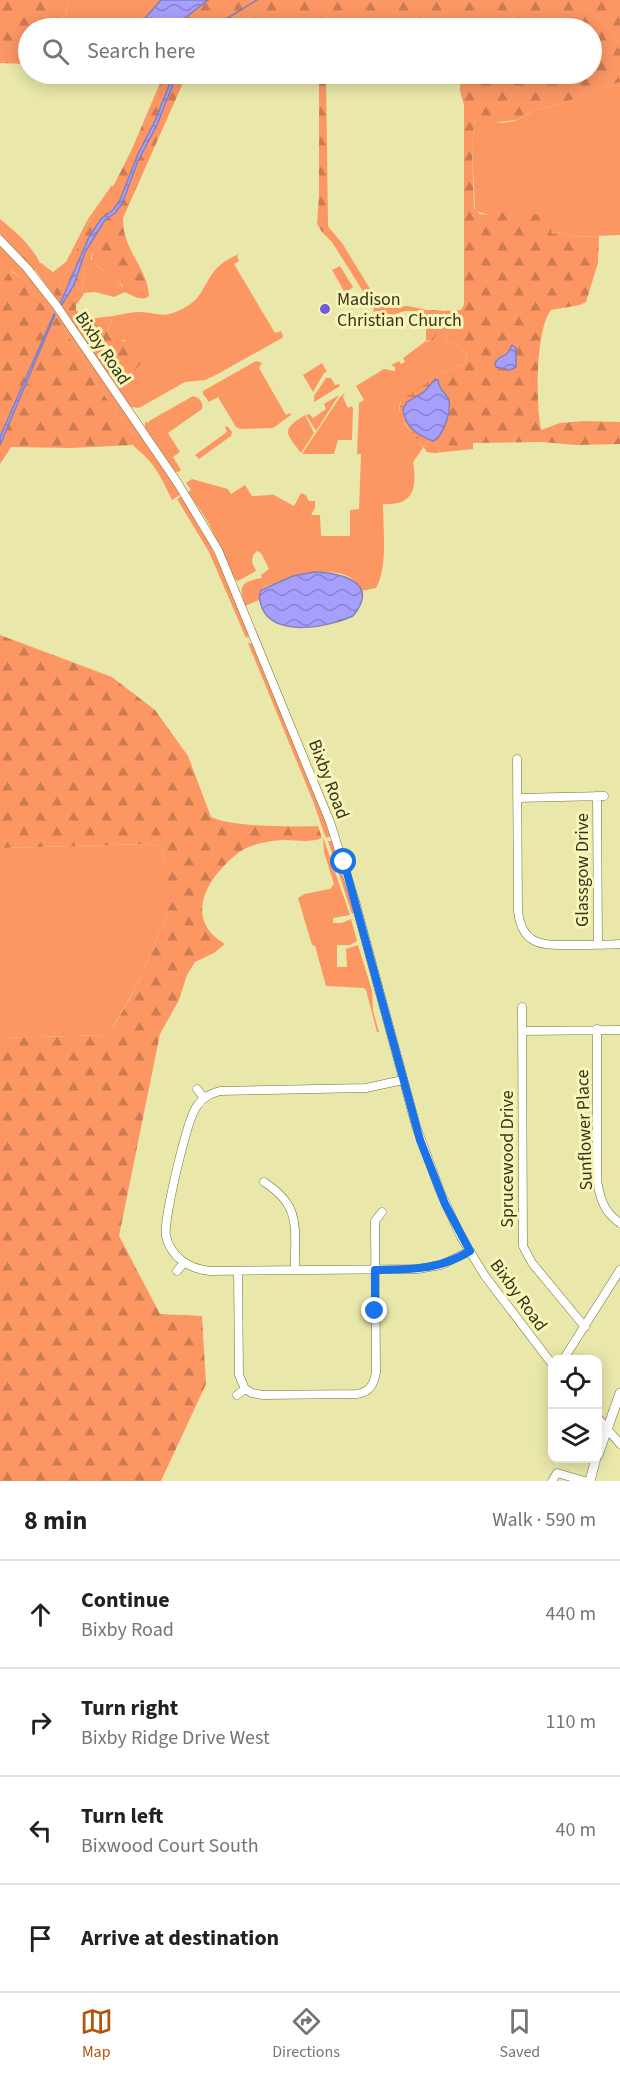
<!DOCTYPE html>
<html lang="en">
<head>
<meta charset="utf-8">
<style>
  body { margin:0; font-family:"Source Sans 3",sans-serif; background:#f2f2f2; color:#202124 }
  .controls { position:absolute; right:18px; bottom:18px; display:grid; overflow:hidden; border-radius:12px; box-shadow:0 3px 15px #0003 }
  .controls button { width:54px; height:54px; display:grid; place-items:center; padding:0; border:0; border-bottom:2px solid #e0e0e0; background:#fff; color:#202124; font:30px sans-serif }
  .stop { position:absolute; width:18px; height:18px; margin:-14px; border:4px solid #1a73e8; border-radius:50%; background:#fff }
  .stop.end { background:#1a73e8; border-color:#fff; box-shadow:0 2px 6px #0008 }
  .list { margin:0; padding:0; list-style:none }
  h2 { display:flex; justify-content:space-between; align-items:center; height:78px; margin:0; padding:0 24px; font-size:26px }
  h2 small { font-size:20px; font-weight:400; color:#757577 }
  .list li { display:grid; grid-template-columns:39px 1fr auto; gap:18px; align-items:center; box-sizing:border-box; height:108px; padding:0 24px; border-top:2px solid #e0e0e0 }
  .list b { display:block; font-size:22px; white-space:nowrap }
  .list p { margin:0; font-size:20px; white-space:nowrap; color:#757577 }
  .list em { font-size:20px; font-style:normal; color:#757577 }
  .icon { flex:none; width:33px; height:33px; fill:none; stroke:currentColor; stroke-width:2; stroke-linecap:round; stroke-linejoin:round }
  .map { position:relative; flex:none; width:620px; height:1481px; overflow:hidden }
  .search { position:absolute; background:#fff; box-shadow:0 3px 15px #0003; left:18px; right:18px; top:18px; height:66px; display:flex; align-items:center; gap:15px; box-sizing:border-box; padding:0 21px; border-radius:33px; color:#757577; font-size:22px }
  .sheet { height:510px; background:#fff }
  nav { display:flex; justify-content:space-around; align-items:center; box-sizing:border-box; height:84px; border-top:2px solid #e0e0e0; background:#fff; font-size:16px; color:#757577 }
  nav a { display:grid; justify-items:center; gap:3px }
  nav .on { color:#b45309 }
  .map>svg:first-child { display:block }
  .green { fill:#fc9764 }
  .forest { fill:url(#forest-firs) }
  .wetland { fill:url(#wetland-marsh) }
  .water { fill:url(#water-waves); stroke:#847fb9; stroke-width:1.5 }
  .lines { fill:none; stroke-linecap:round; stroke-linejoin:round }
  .stream { stroke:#847fb9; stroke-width:1.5 }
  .minor-casing { stroke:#747137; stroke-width:9 }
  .major-casing { stroke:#747137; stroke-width:10 }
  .minor { stroke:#fff; stroke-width:8 }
  .major { stroke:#fff; stroke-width:9 }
  .route { stroke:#1a73e8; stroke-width:8 }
  .poi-dot { fill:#705dd7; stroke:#f7f5b7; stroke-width:2 }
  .labels { text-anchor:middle; stroke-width:6; stroke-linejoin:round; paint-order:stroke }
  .poi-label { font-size:18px; fill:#34331b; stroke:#f7f5b7; text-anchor:start }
  .street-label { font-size:18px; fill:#34331b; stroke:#f7f5b7 }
</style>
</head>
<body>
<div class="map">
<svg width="620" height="1481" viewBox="0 0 620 1481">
  <defs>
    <pattern id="forest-firs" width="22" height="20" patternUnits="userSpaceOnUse" patternTransform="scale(1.5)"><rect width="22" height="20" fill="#fc9764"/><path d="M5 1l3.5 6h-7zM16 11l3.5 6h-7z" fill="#cd7c52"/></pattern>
    <pattern id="wetland-marsh" width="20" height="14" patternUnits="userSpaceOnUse" patternTransform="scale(1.5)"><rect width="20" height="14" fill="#fc9764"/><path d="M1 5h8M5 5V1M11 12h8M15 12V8" fill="none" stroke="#cd7c52"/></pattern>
    <pattern id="water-waves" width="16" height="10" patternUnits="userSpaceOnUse" patternTransform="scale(1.5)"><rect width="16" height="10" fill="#a79ffd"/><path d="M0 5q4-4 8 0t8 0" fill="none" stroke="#8982cc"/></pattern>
  </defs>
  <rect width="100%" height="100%" fill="#e9e8aa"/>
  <path class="green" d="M 68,0 L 161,0 L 139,25 L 139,28 L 64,28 Z
    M 620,82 L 620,235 L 574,237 L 561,232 L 552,234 L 547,217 L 491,212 L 489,215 L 475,211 L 472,147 L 475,115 L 501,123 L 515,121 L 535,110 L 561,104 Z
    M 112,185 L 113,187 L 88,223 L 66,273 L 55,290 L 54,296 L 34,268 L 37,264 L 41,263 L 53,272 L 66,262 L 88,219 Z
    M 331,230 L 342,243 L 380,305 L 391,308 L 407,306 L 427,310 L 422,320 C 411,303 399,314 384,319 L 375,314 L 373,310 L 375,304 L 368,292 L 364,293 L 332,242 L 322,232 Z
    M 0,246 L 26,271 L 55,310 L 181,494 L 172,500 C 163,481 155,463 138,450 L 138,444 L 133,434 L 98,387 L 85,362 L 57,318 L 52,312 L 47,311 L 25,280 L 11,271 L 0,285 Z
    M 92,251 L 91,259 C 101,272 119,277 125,292 L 114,297 L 95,292 L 82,293 L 85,264 Z
    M 239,254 L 237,256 L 239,261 L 234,264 L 275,333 L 281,331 L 283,336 L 282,338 L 216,375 L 205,380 L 185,382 L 139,408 L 131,407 L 105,371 L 126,340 C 118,340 112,340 107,333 L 113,316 C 123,314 132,312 141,312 C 157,313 163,318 178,311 C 203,300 201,288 215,270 C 222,262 230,258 239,254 Z
    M 340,266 L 353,287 L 345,293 L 332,270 Z
    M 435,310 L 444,311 L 447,342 C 459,346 472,349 464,364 L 441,372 L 437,378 L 401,400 C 393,423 415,430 423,448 L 413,462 C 417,488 414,506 383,504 C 383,528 388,567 376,588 L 361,591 C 349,560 300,575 278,583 C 273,584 264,586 261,590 C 259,593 259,596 259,600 L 245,606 C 238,585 241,582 262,578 L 261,575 L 269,569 L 261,553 L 257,551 L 253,555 L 252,562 L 256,571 L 238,581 L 235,579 L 208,522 L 188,492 L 191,490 L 186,483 L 192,479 L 228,489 L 231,494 L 245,485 L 252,496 L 271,495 L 272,494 L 294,506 L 301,493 L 306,495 L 309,501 L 315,501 L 315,508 L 311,515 L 320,515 L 321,536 L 350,536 L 350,510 L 359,509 L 361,454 L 357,454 L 359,403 L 364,400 L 356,386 L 384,369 L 395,371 L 395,367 L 391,365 L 399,361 L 401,364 L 405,362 L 403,358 L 426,341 L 429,342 L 436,326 L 434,321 Z
    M 256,361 L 262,363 L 259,368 L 286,415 L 290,413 L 291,415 L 273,428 L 240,429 L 236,427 L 218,397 L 209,402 L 203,394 L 203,391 Z
    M 322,363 L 327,372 L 324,373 L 313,392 L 303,375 Z
    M 326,378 L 331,378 L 335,385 L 339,384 L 340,386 L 314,402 L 314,396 Z
    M 344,392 L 339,395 L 316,431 L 306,415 L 309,414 L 313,418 L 326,409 L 324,404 Z
    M 345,393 L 343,397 L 348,408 L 352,406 L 353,409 L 352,440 L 338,440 L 334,454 L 302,454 L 340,397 Z
    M 193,396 C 199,397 204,403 202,409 L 168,433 L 180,452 L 173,457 L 181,470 L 179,472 L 175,472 L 145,429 L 145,424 L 146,422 L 149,423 L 149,421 Z
    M 305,415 L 314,433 L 301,453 C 285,432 281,430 305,415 Z
    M 227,426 L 232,432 L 231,436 L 199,459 L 195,455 L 227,432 L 225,427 Z
    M 182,496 C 212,543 229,585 250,635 L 246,638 L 209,552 L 177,499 Z
    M 248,643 L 253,644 L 312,784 L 331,836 L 326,838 L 324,833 L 313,801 Z
    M 323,837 L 350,915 L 333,918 L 333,923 L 342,923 L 351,919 L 357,941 L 350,945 L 337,945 L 337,967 L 347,967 L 346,949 L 358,945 L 372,991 L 373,1011 L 379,1032 L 377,1032 L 366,990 L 364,988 L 326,986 L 315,946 L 312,945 L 298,898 L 304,894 L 330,889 L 334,884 L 324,852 Z
    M 328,841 L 332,841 L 354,911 L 352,914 Z
    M 146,844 L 161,846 C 166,866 170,894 166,915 C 163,928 157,937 152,949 C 141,980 125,1008 107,1035 L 0,1038 L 0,848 Z"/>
  <path class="forest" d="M 0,0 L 68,0 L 64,28 L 28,28 L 28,64 L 0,63 Z
    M 208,0 L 620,0 L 620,82 L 561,104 L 535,110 L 516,120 L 499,122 L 485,120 L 475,116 L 472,147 L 474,209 L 480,214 L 489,215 L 490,212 L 548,215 L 552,234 L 561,232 L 574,237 L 599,236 L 598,263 L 586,302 L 580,305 L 551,310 C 535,331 536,404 541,430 L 560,423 L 585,421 L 620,422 L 620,444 L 576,445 L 541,442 L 473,443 L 473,449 L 434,453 L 427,452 L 424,448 L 428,439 L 435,440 C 441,436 443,431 445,424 C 451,402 443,398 436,379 L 441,372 L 464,364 C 472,349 459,346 447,342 L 444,311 L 461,310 L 464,305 L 464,105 L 460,91 L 460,74 L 592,74 L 592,28 L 172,28 Z
    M 159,74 L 187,74 L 123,218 C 122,250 148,268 149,296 C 142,302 133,296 125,292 L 122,285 L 92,261 L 92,252 L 85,265 L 82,290 L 84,294 L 76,305 L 76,310 L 87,319 L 113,316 L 107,332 L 110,337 L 138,345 L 145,353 L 141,363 L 132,374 L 105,371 L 61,306 L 74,285 L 85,252 L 105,220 L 115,213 L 122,204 L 138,161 L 157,125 L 173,84 L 170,83 L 155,121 L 138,154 L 120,200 L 113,210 L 101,219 L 89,237 L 60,304 L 54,296 L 55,290 L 66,273 L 88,223 L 115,183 L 132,149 L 160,83 Z
    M 319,74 L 326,74 L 328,226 L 331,230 L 322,232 L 317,224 L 319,195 Z
    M 0,219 C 15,231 32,246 40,263 L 35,268 L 35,271 L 0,234 Z
    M 10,271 L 25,280 L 47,311 L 52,312 L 57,318 L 85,362 L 98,387 L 133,434 L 138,444 L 138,450 L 133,445 L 72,448 L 11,447 L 0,464 L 0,285 Z
    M 427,310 L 435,310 C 434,321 439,331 433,340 L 426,341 L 426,328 L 422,320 Z
    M 0,635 L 112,677 L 155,710 L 188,756 L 211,817 C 230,827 294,827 318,826 L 322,838 C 310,843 297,840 285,840 C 274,840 259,843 249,847 C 238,851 231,859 223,867 C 200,891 190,924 225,944 L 214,953 L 195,962 L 187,975 L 179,1000 L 160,1034 L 119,1236 L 160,1314 L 202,1316 L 206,1384 L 161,1481 L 0,1481 L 0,1038 L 107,1035 C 126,1008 141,979 152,949 C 157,937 163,928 166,915 C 169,897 166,864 161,846 L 146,844 L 0,848 Z"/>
  <path class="wetland" d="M 434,378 L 437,378 L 424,392 L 407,402 L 413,430 L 428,439 L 424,448 L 405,424 L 398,420 L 401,400 Z"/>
  <path class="water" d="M 161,0 L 208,0 L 172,28 L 139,28 L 139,25 Z
    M 170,83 L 173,84 L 157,125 L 138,161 L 122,204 L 115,213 L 105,220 L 85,252 L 74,285 L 61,306 L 60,304 L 89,237 L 101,219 L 113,210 L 120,200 L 138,154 L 155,121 Z
    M 54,314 L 55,315 L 0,445 L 0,437 Z
    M 512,345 L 516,348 L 516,367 L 510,370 L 496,367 L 495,363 L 499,358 L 507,354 Z
    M 435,379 L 438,380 C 439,392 447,392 449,401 C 451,412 443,437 433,441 C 417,435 405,427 403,409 L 407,402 L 424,392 Z
    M 314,572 C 341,573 381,582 353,616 C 329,627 275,638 262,608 C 260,601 258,597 261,590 L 293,576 Z"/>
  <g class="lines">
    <path class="stream" d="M 211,28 L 257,0
      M 171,83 L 177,74"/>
    <g class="minor-casing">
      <path id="minor" d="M 0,240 L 27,268 L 56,305 L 177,482 L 218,550 L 330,822 L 355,901 L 416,1126 L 440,1191 L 461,1237 L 485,1276 L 552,1364
        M 517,759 L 518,911 C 522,947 544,945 573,945 C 589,945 604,945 620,944
        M 597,796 L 598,945
        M 517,798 L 604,796
        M 522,1007 L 523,1246 L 532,1263 L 585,1327
        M 597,1029 L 597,1180 C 600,1199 604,1212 620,1223
        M 523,1031 L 620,1030
        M 403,1080 L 366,1088 L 220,1091 C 210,1094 203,1097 197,1106 C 187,1119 163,1221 166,1236 C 171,1258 190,1269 210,1271 L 418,1269 L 441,1265 L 470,1251
        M 197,1089 L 204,1098
        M 264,1182 C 303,1207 294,1229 295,1270
        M 177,1271 L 184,1263
        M 238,1271 L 239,1375 L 245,1389
        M 563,1360 L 620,1270
        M 245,1389 L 252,1393 L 263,1395 L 357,1394 C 370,1392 374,1384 376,1372 L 375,1221 L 382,1212
        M 237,1395 L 245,1389
        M 598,1418 L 620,1444
        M 552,1481 L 557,1473 L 585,1481"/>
    </g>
    <g class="major-casing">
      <path id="major" d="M 598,1455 L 620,1393
        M 590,1481 L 596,1458"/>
    </g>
    <use href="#minor" class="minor"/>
    <use href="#major" class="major"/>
  </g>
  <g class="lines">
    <path class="route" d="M 344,862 L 420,1140 L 445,1204 L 470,1251 C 437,1271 411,1269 375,1270 L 375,1311"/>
  </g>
  <circle class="poi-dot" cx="325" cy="309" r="6"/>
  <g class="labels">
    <g class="poi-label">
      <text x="337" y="305">Madison<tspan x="337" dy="21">Christian Church</tspan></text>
    </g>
    <g class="street-label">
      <text transform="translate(103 348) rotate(56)" y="6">Bixby Road</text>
      <text transform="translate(329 779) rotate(69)" y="6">Bixby Road</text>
      <text transform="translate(582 870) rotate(-90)" y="6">Glassgow Drive</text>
      <text transform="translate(584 1130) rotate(-92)" y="6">Sunflower Place</text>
      <text transform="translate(507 1159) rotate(-90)" y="6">Sprucewood Drive</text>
      <text transform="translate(519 1295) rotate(54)" y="6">Bixby Road</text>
    </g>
  </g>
</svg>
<div class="controls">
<button><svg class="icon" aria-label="locate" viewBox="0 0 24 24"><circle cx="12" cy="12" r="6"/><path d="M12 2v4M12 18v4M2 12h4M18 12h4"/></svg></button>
<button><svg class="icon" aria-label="layers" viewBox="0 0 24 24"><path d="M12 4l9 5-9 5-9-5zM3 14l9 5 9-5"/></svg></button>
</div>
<div class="stop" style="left:344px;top:862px"></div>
<div class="stop end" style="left:375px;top:1311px"></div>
<div class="search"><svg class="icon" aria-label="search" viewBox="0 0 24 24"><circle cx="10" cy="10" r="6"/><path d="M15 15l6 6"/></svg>Search here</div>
</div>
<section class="sheet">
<h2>8 min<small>Walk · 590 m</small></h2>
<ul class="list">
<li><svg class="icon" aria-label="ahead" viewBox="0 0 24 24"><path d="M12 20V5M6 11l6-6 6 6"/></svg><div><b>Continue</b><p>Bixby Road</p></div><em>440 m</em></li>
<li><svg class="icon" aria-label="right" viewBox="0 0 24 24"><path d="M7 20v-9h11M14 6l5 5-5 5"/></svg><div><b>Turn right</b><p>Bixby Ridge Drive West</p></div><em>110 m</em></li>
<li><svg class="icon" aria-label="left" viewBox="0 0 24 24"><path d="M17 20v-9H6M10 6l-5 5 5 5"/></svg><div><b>Turn left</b><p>Bixwood Court South</p></div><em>40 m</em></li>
<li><svg class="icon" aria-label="arrive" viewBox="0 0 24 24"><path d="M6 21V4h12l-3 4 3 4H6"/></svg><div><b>Arrive at destination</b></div></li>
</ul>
</section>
<nav>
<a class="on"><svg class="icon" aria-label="map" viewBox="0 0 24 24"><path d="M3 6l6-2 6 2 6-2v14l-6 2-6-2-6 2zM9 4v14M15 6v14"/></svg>Map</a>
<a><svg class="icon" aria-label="directions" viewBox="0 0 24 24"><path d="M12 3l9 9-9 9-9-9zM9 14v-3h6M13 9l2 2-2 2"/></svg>Directions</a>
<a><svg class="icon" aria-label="saved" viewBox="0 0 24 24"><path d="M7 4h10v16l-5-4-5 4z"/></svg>Saved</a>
</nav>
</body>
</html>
